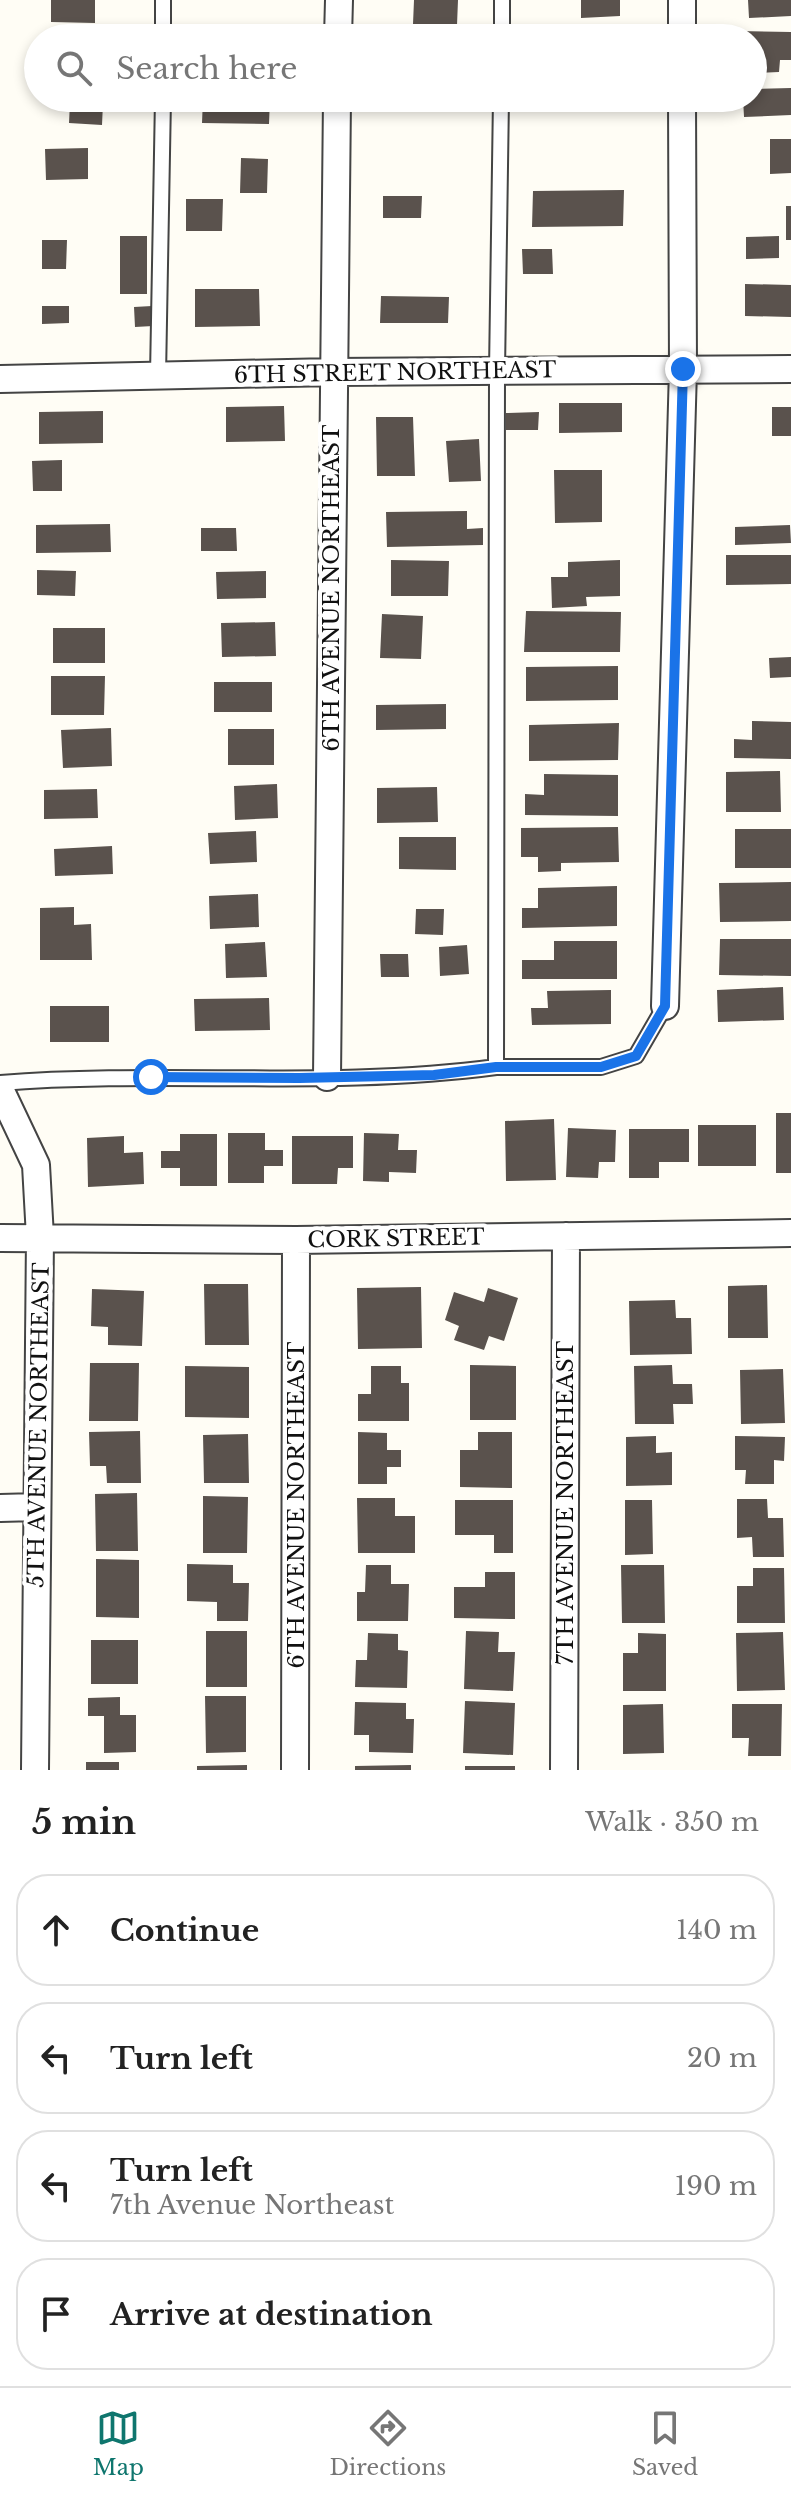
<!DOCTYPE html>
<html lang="en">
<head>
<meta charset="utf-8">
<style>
  body { margin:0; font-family:"Libre Baskerville",serif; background:#f2f2f2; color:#222 }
  .stop { position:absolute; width:24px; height:24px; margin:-18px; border:6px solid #1a73e8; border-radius:50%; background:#fff }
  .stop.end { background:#1a73e8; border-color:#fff; box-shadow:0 2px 8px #0008 }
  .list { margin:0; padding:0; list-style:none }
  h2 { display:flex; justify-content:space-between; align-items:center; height:104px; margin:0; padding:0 32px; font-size:34px }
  h2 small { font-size:26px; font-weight:400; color:#767676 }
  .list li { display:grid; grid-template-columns:52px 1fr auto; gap:24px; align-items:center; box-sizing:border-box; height:112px; margin:0 16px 16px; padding:0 16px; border:2px solid #e0e0e0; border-radius:32px }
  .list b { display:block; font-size:30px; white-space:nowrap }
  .list p { margin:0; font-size:26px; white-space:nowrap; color:#767676 }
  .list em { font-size:26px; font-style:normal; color:#767676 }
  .icon { flex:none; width:44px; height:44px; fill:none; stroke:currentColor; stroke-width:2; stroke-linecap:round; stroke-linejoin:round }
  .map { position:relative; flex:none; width:791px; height:1770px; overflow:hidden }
  .search { position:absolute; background:#fff; box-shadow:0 4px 12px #0003; left:24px; right:24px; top:24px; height:88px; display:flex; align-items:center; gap:20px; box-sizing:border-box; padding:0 28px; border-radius:44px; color:#767676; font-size:30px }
  .sheet { height:616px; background:#fff }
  nav { display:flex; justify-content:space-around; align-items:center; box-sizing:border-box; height:112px; border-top:2px solid #e0e0e0; background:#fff; font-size:22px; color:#767676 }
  nav a { display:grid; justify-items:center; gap:4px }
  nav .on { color:#0f766e }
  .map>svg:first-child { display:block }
  .building { fill:#5a524d }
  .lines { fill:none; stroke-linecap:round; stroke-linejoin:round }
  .service-casing { stroke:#444; stroke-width:18 }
  .minor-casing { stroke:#444; stroke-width:30 }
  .service { stroke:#fff; stroke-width:14 }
  .minor { stroke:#fff; stroke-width:26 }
  .route { stroke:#1a73e8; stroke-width:10 }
  .labels { text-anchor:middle; stroke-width:8; stroke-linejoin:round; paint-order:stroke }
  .street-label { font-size:22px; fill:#111; stroke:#fff }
</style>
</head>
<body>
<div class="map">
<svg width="791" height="1770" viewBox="0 0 791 1770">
  <rect width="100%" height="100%" fill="#fffdf5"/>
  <path class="building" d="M 51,0 L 95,0 L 95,23 L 51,22 Z
    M 414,0 L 458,0 L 457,25 L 413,24 Z
    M 581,0 L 620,0 L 620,16 L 581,18 Z
    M 748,0 L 791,0 L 791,16 L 749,18 Z
    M 737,31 L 791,32 L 791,60 L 780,60 L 779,72 L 753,73 L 753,38 L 736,38 Z
    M 587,32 L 621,33 L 621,38 L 587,38 Z
    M 791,88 L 791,115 L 744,117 L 743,98 L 753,98 L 753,89 Z
    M 203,98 L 270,98 L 269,124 L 202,123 Z
    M 70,102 L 103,103 L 102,125 L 69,123 Z
    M 770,139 L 791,139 L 791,173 L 770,174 Z
    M 88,148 L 88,179 L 46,180 L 45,149 Z
    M 241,158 L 268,159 L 267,193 L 240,193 Z
    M 624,190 L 623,226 L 532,227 L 533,191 Z
    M 383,196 L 422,196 L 421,218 L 383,218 Z
    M 186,199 L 223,199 L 222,231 L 186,231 Z
    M 786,206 L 791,206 L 791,240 L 786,240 Z
    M 120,236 L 147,236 L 147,294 L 120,294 Z
    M 779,236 L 779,258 L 746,259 L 746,237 Z
    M 42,240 L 67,240 L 66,269 L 42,269 Z
    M 522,249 L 552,249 L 553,274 L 523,274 Z
    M 745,284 L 791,285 L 791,317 L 745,316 Z
    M 195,289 L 259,289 L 260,326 L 195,327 Z
    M 381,296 L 449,297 L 448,323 L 380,323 Z
    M 42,306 L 69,306 L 69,323 L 42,324 Z
    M 152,306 L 153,326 L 135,327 L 134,307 Z
    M 559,403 L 622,403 L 622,432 L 559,433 Z
    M 284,406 L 285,441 L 226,442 L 226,407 Z
    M 772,407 L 791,407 L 791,436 L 772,436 Z
    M 103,411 L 103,443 L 39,444 L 39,412 Z
    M 539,412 L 538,430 L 506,430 L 506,413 Z
    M 376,417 L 413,417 L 415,476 L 377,476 Z
    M 479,439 L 481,481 L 449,482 L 446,441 Z
    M 62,460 L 62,491 L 33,491 L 32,461 Z
    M 554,470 L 602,470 L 602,522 L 555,523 Z
    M 467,511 L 467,529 L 483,528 L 483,545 L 387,547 L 386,512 Z
    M 110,524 L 111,552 L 36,553 L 36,525 Z
    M 790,525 L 791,543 L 735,545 L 735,527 Z
    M 201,528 L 236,528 L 237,551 L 201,551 Z
    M 726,555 L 791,555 L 791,584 L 726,585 Z
    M 391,560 L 449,561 L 448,596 L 391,596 Z
    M 620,560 L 620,596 L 586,597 L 587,606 L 552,608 L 551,577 L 568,577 L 568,562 Z
    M 37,570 L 76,571 L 75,596 L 37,595 Z
    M 266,571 L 266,598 L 217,599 L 216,572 Z
    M 526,611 L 621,612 L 620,652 L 524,652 Z
    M 382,614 L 423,616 L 421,659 L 380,658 Z
    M 275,622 L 276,656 L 222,657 L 221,623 Z
    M 53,628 L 105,628 L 105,663 L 53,663 Z
    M 791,657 L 791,677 L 770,678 L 769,658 Z
    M 618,666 L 618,700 L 526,701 L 526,667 Z
    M 51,676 L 105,676 L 104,715 L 51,715 Z
    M 214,682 L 272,682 L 272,712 L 214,712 Z
    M 446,704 L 446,729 L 376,730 L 376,705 Z
    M 752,721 L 791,722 L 791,759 L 734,758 L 734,739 L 752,740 Z
    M 619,723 L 618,760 L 529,761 L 529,725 Z
    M 111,728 L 112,766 L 63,768 L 61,730 Z
    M 228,729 L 274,729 L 274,765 L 228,765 Z
    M 780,771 L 781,812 L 726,812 L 726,772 Z
    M 544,774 L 618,775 L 618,816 L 525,815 L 525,794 L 544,795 Z
    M 277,784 L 278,818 L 235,820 L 234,786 Z
    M 437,787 L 438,822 L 377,823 L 377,788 Z
    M 97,789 L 98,818 L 44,819 L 44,790 Z
    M 618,827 L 619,862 L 561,863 L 561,871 L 538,872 L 538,857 L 521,857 L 521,828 Z
    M 735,829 L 791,829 L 791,868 L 735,868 Z
    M 256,831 L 257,862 L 210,864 L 208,833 Z
    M 399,837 L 456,837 L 456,870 L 399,869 Z
    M 112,846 L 113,874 L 55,876 L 54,849 Z
    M 791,882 L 791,921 L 720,922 L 719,883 Z
    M 617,886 L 617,926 L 522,928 L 522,908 L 538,908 L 538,888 Z
    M 258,894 L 259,927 L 210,929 L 209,896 Z
    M 74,907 L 74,925 L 91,924 L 92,960 L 40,960 L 40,908 Z
    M 416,909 L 444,909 L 443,935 L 415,934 Z
    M 720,939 L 791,939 L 791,976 L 719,975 Z
    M 554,941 L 617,941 L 617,979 L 522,979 L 522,960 L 554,960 Z
    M 265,942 L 267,977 L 226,978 L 225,944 Z
    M 467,945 L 469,974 L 440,976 L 439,947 Z
    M 380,954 L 408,954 L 409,977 L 381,977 Z
    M 783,987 L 784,1020 L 718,1022 L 717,990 Z
    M 611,990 L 611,1024 L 532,1025 L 531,1008 L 548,1008 L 547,991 Z
    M 269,998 L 270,1030 L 195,1031 L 194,999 Z
    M 50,1006 L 109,1006 L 109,1042 L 50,1042 Z
    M 776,1113 L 791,1113 L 791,1173 L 776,1173 Z
    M 554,1119 L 556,1180 L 506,1181 L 505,1121 Z
    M 698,1125 L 756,1125 L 756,1166 L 698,1166 Z
    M 568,1128 L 616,1130 L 615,1162 L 599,1162 L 598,1178 L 566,1177 Z
    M 629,1129 L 689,1129 L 689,1162 L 659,1162 L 659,1178 L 629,1178 Z
    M 228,1133 L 265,1133 L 265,1150 L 283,1150 L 283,1166 L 264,1166 L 264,1183 L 228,1183 Z
    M 364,1133 L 399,1134 L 398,1150 L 417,1150 L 416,1173 L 389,1172 L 389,1182 L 363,1181 Z
    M 180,1134 L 217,1134 L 217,1186 L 180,1186 L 180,1168 L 161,1168 L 161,1151 L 180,1151 Z
    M 124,1136 L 124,1153 L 143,1152 L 144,1184 L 88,1187 L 87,1138 Z
    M 292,1136 L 353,1136 L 353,1168 L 338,1168 L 337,1184 L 292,1184 Z
    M 204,1284 L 248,1284 L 249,1345 L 205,1345 Z
    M 767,1285 L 768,1338 L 728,1338 L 728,1286 Z
    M 421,1287 L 422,1348 L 358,1349 L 357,1288 Z
    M 488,1288 L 518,1298 L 504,1341 L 489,1336 L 484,1350 L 454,1340 L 459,1326 L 445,1320 L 454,1292 L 484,1302 Z
    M 92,1289 L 144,1291 L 142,1346 L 108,1345 L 108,1327 L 91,1326 Z
    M 675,1300 L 676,1318 L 691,1318 L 692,1354 L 630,1355 L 629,1301 Z
    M 90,1363 L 139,1363 L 138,1421 L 89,1421 Z
    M 470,1365 L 516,1366 L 516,1420 L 470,1420 Z
    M 672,1365 L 673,1384 L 692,1384 L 693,1404 L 673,1404 L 674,1424 L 635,1424 L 634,1366 Z
    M 185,1366 L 249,1367 L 249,1418 L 185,1417 Z
    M 371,1366 L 401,1366 L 401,1383 L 409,1383 L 409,1421 L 358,1421 L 358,1394 L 371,1394 Z
    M 783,1369 L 785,1423 L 741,1424 L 740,1370 Z
    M 140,1431 L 141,1483 L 107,1483 L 106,1466 L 90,1466 L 89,1432 Z
    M 358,1432 L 387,1433 L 387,1450 L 401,1450 L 401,1467 L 387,1467 L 387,1484 L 358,1484 Z
    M 478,1432 L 512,1432 L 512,1488 L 460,1487 L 460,1450 L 478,1450 Z
    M 248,1434 L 249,1483 L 204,1483 L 203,1435 Z
    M 656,1436 L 656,1453 L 672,1452 L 672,1485 L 626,1486 L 626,1437 Z
    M 735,1436 L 785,1437 L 784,1461 L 774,1460 L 774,1484 L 745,1484 L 746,1470 L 735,1470 Z
    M 137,1493 L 138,1551 L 96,1551 L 95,1494 Z
    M 203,1496 L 248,1497 L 247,1553 L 203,1553 Z
    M 357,1498 L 395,1498 L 395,1516 L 415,1516 L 415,1553 L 358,1553 Z
    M 737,1499 L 767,1499 L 768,1518 L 783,1518 L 784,1557 L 753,1557 L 752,1537 L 737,1538 Z
    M 455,1500 L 513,1500 L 513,1553 L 494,1553 L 494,1535 L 455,1535 Z
    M 625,1500 L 652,1500 L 653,1554 L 625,1555 Z
    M 96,1559 L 139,1560 L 139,1618 L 96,1617 Z
    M 187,1564 L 233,1565 L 233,1583 L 249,1583 L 248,1621 L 217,1621 L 217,1602 L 187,1601 Z
    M 366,1565 L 391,1565 L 391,1584 L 409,1584 L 408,1621 L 357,1621 L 357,1592 L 365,1592 Z
    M 621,1565 L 664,1565 L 665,1623 L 622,1623 Z
    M 753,1568 L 784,1568 L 785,1623 L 737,1623 L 737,1586 L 753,1586 Z
    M 485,1572 L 515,1572 L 515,1619 L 454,1618 L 454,1587 L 485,1587 Z
    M 206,1631 L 247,1631 L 247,1687 L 206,1687 Z
    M 466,1631 L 499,1632 L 498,1652 L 515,1652 L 513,1691 L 464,1689 Z
    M 783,1632 L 785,1690 L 737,1691 L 736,1633 Z
    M 368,1633 L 398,1634 L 398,1650 L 408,1651 L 407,1688 L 355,1687 L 356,1660 L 367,1660 Z
    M 638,1633 L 666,1634 L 666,1691 L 623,1691 L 623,1653 L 638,1653 Z
    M 91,1640 L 138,1640 L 138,1684 L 91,1684 Z
    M 205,1696 L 246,1696 L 246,1752 L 206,1753 Z
    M 120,1697 L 120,1715 L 136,1715 L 136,1752 L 104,1753 L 104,1716 L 88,1716 L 88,1698 Z
    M 465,1701 L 515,1703 L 513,1755 L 463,1753 Z
    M 355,1702 L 406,1703 L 406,1719 L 414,1719 L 413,1753 L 369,1752 L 369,1735 L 354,1735 Z
    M 663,1704 L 664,1753 L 623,1754 L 623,1705 Z
    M 732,1704 L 782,1704 L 781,1756 L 748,1756 L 749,1738 L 732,1738 Z
    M 86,1762 L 119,1762 L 119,1770 L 86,1770 Z
    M 247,1765 L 247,1770 L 197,1770 L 197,1766 Z
    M 411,1765 L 411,1770 L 355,1770 L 355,1766 Z
    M 465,1766 L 515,1766 L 515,1770 L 465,1770 Z"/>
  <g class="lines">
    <g class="service-casing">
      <path id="service" d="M 163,38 L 163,0
        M 502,38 L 502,0
        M 501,98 L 497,371 L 496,1067 L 601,1067 L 636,1056 L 665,1006
        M 158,376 L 163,98
        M 0,1083 C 165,1070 332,1089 496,1067"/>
    </g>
    <g class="minor-casing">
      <path id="minor" d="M 682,0 L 682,38
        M 338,38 L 339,0
        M 0,379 L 333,372 L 791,369
        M 665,1006 L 683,369 L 682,98
        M 327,1077 L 337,98
        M 0,1089 L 36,1165 L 40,1237 L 35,1770
        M 0,1238 L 296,1240 L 791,1233
        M 0,1508 L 37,1507
        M 295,1770 L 296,1240
        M 564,1770 L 566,1236"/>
    </g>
    <use href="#service" class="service"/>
    <use href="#minor" class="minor"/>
  </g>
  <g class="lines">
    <path class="route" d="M 151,1077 L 299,1078 L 434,1075 L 496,1067 L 601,1067 L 636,1056 L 665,1006 L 683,369"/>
  </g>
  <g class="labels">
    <g class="street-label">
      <text transform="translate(395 372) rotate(-1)" y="8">6TH STREET NORTHEAST</text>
      <text transform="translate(331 588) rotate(-90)" y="8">6TH AVENUE NORTHEAST</text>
      <text transform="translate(396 1238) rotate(-1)" y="8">CORK STREET</text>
      <text transform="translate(38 1425) rotate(-89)" y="8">5TH AVENUE NORTHEAST</text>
      <text transform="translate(565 1503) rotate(-90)" y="8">7TH AVENUE NORTHEAST</text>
      <text transform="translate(296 1505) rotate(-90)" y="8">6TH AVENUE NORTHEAST</text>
    </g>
  </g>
</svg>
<div class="stop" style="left:151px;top:1077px"></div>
<div class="stop end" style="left:683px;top:369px"></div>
<div class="search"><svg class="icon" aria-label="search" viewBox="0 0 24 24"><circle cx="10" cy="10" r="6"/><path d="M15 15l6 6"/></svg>Search here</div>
</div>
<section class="sheet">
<h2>5 min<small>Walk · 350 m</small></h2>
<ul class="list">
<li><svg class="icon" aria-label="ahead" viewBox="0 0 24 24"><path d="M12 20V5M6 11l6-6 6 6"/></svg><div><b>Continue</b></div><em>140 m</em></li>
<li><svg class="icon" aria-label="left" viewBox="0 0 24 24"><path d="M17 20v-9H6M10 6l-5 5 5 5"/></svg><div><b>Turn left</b></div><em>20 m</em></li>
<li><svg class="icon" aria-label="left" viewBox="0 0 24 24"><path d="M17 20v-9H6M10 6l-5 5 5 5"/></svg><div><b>Turn left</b><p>7th Avenue Northeast</p></div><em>190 m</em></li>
<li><svg class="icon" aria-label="arrive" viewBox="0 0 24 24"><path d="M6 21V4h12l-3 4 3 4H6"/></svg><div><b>Arrive at destination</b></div></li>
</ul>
</section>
<nav>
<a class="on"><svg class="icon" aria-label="map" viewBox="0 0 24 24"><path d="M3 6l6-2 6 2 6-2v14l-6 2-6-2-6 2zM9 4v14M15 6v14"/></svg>Map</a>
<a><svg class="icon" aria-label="directions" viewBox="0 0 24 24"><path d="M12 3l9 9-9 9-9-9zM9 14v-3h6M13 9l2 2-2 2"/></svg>Directions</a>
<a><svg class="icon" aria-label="saved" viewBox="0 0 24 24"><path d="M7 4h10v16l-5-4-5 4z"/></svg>Saved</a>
</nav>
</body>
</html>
